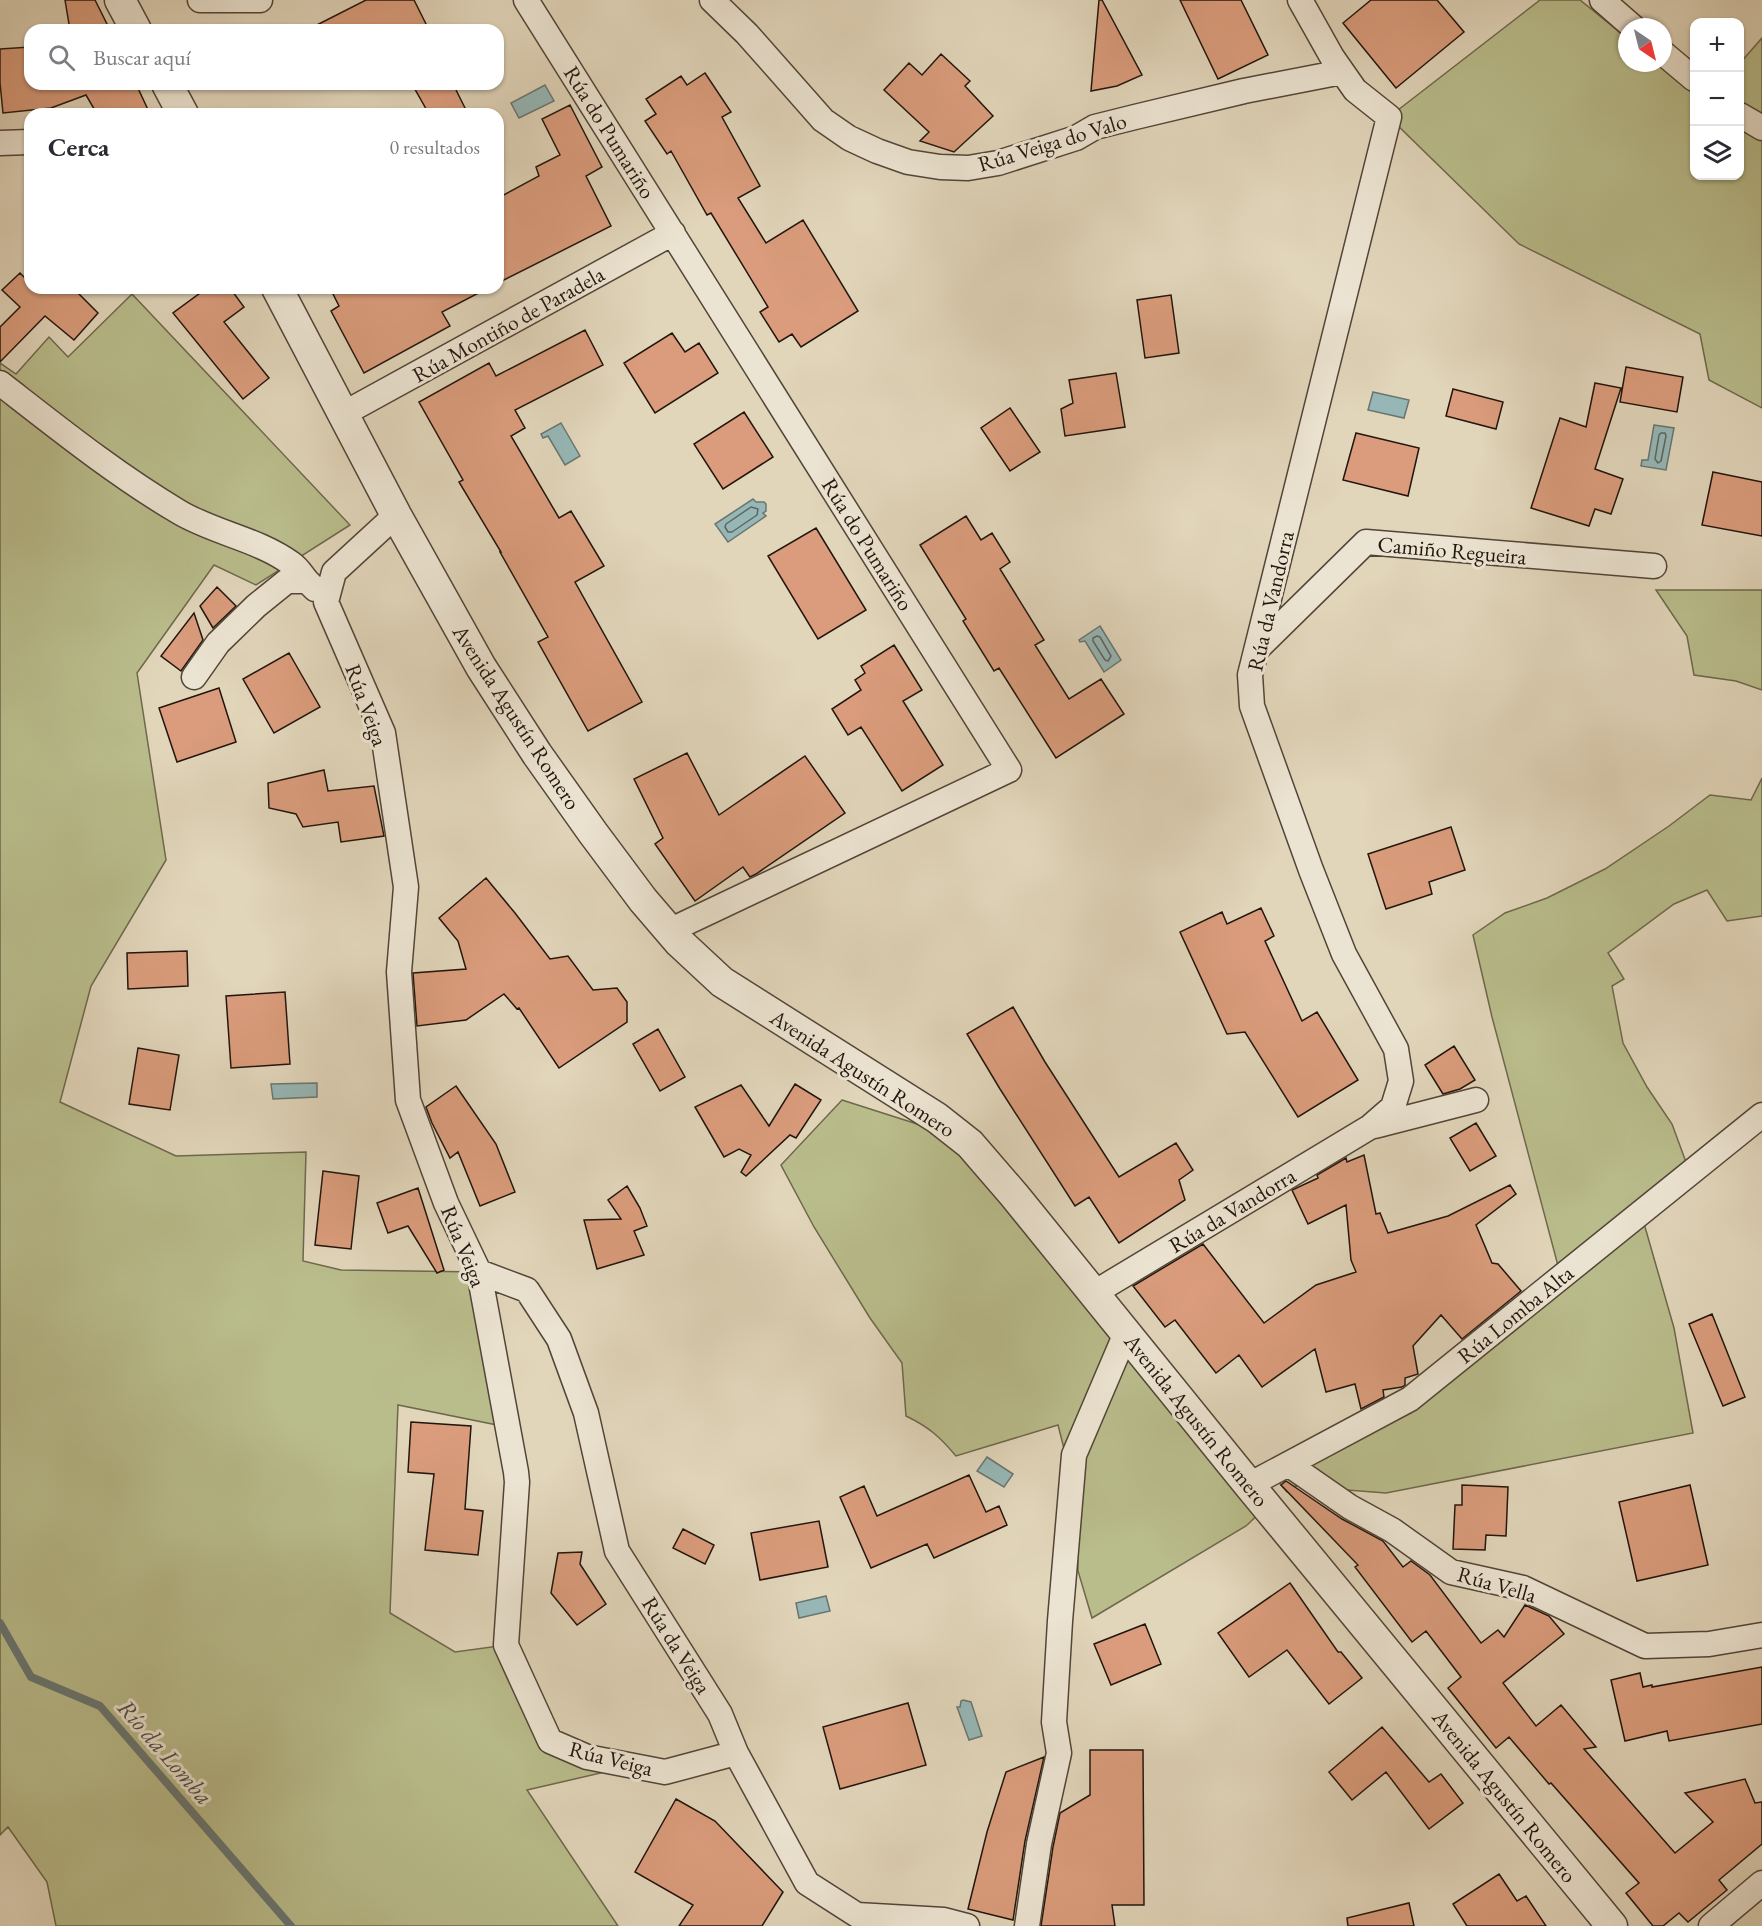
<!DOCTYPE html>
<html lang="es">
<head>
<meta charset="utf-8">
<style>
  body { margin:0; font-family:"EB Garamond",serif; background:#f2f2f3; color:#2b2b33 }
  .controls { position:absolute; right:18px; top:18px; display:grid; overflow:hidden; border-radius:12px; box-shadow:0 2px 4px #0004 }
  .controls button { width:54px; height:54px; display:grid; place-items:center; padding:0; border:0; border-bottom:2px solid #e1e1e2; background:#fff; color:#2b2b33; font:30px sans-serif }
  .compass { position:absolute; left:1618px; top:18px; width:54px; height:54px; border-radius:50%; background:#fff; box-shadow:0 2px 4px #0004; rotate:145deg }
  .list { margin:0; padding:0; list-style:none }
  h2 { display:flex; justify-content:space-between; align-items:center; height:78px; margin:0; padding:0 24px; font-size:26px }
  h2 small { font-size:20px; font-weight:400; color:#7c7c81 }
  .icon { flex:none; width:33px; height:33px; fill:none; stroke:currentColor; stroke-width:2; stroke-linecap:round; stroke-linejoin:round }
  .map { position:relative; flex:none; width:1762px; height:1926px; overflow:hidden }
  .search { position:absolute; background:#fff; box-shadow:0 2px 4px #0004; left:24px; top:24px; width:480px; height:66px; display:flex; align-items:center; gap:15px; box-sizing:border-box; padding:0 21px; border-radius:18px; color:#7c7c81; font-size:22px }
  .panel { position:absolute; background:#fff; box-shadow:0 2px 4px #0004; left:24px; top:108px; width:480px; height:186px; border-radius:18px }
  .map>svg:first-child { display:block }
  .green { fill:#b9bc8b; stroke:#6e684c; stroke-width:1.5 }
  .water { fill:#96b7b6; stroke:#687672; stroke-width:1.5 }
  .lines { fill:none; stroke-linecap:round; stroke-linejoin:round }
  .shore { stroke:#5c6662; stroke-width:1.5 }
  .stream { stroke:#687672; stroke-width:8 }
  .building { fill:#da9c7c; stroke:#22150d; stroke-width:1.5 }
  .minor-casing { stroke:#524538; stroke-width:27 }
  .tertiary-casing { stroke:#524538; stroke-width:33 }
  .minor { stroke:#ece4d2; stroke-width:24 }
  .tertiary { stroke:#ece4d2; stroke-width:30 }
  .labels { text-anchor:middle; stroke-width:6; stroke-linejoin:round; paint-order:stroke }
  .street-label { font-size:22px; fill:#22150d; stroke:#ece4d2 }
  .water-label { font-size:24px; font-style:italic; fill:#4b4e48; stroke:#ece4d2 }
</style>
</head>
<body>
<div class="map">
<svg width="1762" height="1926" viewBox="0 0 1762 1926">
  <rect width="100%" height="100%" fill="#e1d5ba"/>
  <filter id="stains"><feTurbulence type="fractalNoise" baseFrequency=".00333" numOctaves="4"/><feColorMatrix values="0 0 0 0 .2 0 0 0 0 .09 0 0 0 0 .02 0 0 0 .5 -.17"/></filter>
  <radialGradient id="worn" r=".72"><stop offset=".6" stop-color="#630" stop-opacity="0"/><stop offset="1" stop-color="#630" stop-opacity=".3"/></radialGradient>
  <path class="green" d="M 1540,0 L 1580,0 L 1627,38 L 1627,63 L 1658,63 L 1694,92 L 1694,176 L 1740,176 L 1740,63 L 1762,38 L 1762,408 L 1709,380 L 1700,334 L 1519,244 L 1389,117 Z
    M 132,294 L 350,525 L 256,585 L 214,565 L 137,673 L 166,860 L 91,986 L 60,1102 L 176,1156 L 306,1152 L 303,1261 L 341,1270 L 479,1272 L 502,1426 L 398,1405 L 390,1613 L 455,1652 L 506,1645 L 550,1741 L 631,1766 L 527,1790 L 618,1926 L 56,1926 L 47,1882 L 8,1827 L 0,1835 L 0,363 L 16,374 L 49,337 L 68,357 Z
    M 1656,590 L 1762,590 L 1762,690 L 1736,681 L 1694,675 L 1687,636 Z
    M 1762,778 L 1762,916 L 1727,921 L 1707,890 L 1674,904 L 1608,953 L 1624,979 L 1612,986 L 1623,1043 L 1647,1087 L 1672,1124 L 1690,1173 L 1641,1213 L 1674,1328 L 1693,1433 L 1386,1493 L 1295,1486 L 1287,1492 L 1271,1473 L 1410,1399 L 1561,1277 L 1492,1017 L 1473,935 L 1505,913 L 1547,898 L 1605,869 L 1669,826 L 1710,795 L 1751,800 Z
    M 842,1100 L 964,1139 L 1267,1506 L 1246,1526 L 1092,1618 L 1078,1571 L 1075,1463 L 1072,1480 L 1058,1425 L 956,1456 C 940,1437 929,1427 906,1416 L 902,1363 L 870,1318 L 814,1227 L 781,1165 Z"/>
  <path class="water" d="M 545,85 L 554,101 L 519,118 L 511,103 Z
    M 1373,392 L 1409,400 L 1404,418 L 1368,410 Z
    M 561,423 L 580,456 L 565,465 L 548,436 L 543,438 L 541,434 Z
    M 1654,425 L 1674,428 L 1666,470 L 1641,466 L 1642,460 L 1648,460 Z
    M 753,499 L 756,502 L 764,502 L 766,504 L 766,511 L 763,513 L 766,516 L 728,542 L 715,524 Z
    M 1100,626 L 1121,660 L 1104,672 L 1085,641 L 1080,642 L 1079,640 Z
    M 317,1083 L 317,1097 L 273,1099 L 271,1084 Z
    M 987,1457 L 1013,1474 L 1004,1487 L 977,1471 Z
    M 826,1596 L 830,1611 L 799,1618 L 796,1603 Z
    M 963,1700 L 971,1702 L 982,1736 L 969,1740 L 957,1707 L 960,1707 L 961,1701 Z"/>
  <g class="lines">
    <path class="shore" d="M 1661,433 L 1665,433 L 1666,436 L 1661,461 L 1658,463 L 1655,459 L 1659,435 Z
      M 751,507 L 758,509 L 757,515 L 732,532 L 728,532 L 725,527 L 726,524 Z
      M 1097,636 L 1100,637 L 1111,656 L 1108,661 L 1105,660 L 1093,641 L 1093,638 Z"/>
    <path class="stream" d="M 0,1623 L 31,1677 L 100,1706 L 291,1926"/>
  </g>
  <path class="building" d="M 65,0 L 95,0 L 110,30 L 70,30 Z
    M 366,0 L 414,0 L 429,30 L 307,30 Z
    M 1099,0 L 1102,0 L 1142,75 L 1117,86 L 1091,91 Z
    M 1180,0 L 1241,0 L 1268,55 L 1218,79 Z
    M 1371,0 L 1437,0 L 1464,32 L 1396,88 L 1343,23 Z
    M 30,47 L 30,84 L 136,84 L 150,114 L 97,114 L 86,95 L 51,108 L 3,113 L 0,83 L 0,49 Z
    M 941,54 L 970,81 L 965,86 L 993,116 L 954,152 L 920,141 L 929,132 L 884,90 L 909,63 L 922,75 Z
    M 705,73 L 731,112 L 722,117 L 760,186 L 738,198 L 766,243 L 803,220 L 858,311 L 801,347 L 792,334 L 779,342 L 760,312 L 768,307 L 711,213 L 707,215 L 671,151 L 667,154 L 645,121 L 656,114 L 646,99 L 681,76 L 687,85 Z
    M 412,84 L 453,84 L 468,114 L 429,114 Z
    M 570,105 L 602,167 L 586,176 L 611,226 L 498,283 L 498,198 L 539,176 L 536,167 L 560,155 L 542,119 Z
    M 20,273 L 30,283 L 30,288 L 73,288 L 98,313 L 74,340 L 45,316 L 0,362 L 0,327 L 20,307 L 2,290 Z
    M 207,288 L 230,288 L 244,307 L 224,322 L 269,378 L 243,399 L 173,313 Z
    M 330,288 L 488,288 L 442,312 L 450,326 L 364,373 L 331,311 L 339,306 Z
    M 1171,295 L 1179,353 L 1145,358 L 1137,300 Z
    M 585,330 L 603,365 L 515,410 L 525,428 L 511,436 L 559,518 L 571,511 L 604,566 L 575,582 L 642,702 L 588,731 L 538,642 L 548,637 L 500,552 L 501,552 L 459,482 L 463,480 L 419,402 L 489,363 L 496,376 Z
    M 672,333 L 685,352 L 699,343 L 718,373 L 655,413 L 624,363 Z
    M 1626,367 L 1683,377 L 1677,412 L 1620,402 Z
    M 1116,373 L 1125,427 L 1065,436 L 1061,409 L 1073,403 L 1069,380 Z
    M 1595,383 L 1621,388 L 1595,469 L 1623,479 L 1611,514 L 1595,509 L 1589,526 L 1531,508 L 1560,418 L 1586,427 Z
    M 1453,389 L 1503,402 L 1496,429 L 1446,416 Z
    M 1010,408 L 1040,452 L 1010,471 L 981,428 Z
    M 744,412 L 773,457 L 723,489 L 694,444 Z
    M 1356,433 L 1419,448 L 1408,496 L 1343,480 Z
    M 1713,472 L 1762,482 L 1762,536 L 1702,525 Z
    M 966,516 L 981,540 L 992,533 L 1010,562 L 1000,569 L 1044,640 L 1035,645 L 1069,699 L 1101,679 L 1124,714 L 1056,758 L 999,668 L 994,671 L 963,621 L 966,619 L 920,545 Z
    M 816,528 L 866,610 L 818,639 L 768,556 Z
    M 217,587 L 236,606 L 213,628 L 200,606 Z
    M 194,613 L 203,640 L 181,671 L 161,656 Z
    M 894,645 L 922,690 L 903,701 L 943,765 L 902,791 L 861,727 L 848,735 L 832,709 L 861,690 L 855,680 L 865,673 L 861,666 Z
    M 289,653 L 320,707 L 274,733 L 243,679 Z
    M 219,688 L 236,742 L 177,762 L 159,708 Z
    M 687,753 L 719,815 L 805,756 L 845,813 L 756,874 L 750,877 L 743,867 L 695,901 L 655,844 L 663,838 L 634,779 Z
    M 324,770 L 328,791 L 374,786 L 384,836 L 341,842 L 338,822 L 303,827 L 296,814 L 269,808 L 268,783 Z
    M 1451,827 L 1465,870 L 1429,882 L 1432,894 L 1386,909 L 1368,854 Z
    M 486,878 L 515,913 L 550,959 L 568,956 L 593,990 L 617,988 L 627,1002 L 627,1022 L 559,1068 L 519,1008 L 517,1009 L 504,994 L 466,1020 L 417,1026 L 413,973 L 466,969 L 458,941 L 439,918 Z
    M 1261,908 L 1274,936 L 1265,941 L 1302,1021 L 1317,1012 L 1358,1080 L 1298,1117 L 1245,1032 L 1227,1034 L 1180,932 L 1222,912 L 1227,924 Z
    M 187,951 L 188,986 L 128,989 L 127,953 Z
    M 285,992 L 290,1064 L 231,1068 L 226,996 Z
    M 1013,1007 L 1045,1062 L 1119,1177 L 1176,1143 L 1193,1170 L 1179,1180 L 1185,1200 L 1119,1243 L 1089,1197 L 1075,1206 L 1000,1089 L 967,1034 Z
    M 658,1029 L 685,1077 L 660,1091 L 633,1044 Z
    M 1454,1046 L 1475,1080 L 1460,1089 L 1443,1094 L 1425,1065 Z
    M 138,1048 L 179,1055 L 170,1110 L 129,1104 Z
    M 795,1084 L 821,1100 L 796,1138 L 790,1135 L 746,1176 L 741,1172 L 751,1155 L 739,1149 L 724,1157 L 695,1107 L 741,1085 L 769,1126 Z
    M 456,1086 L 496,1144 L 515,1192 L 480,1206 L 458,1152 L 450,1158 L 432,1123 L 426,1107 Z
    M 1476,1123 L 1496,1156 L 1470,1171 L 1450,1138 Z
    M 1364,1155 L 1376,1214 L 1380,1213 L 1388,1233 L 1448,1216 L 1510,1185 L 1516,1194 L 1476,1225 L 1492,1263 L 1498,1264 L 1521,1291 L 1462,1339 L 1441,1315 L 1413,1346 L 1418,1374 L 1405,1378 L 1405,1385 L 1402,1387 L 1383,1390 L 1384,1397 L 1361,1409 L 1355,1384 L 1326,1392 L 1315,1349 L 1262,1387 L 1239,1355 L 1216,1373 L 1175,1320 L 1165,1327 L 1133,1286 L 1203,1244 L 1264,1323 L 1316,1285 L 1356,1272 L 1351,1260 L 1346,1205 L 1308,1224 L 1292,1190 L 1318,1178 L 1317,1175 L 1346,1158 L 1347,1162 Z
    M 323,1171 L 359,1176 L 351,1249 L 315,1245 Z
    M 627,1186 L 640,1208 L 647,1226 L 634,1231 L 644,1255 L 597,1269 L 584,1220 L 621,1219 L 608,1200 Z
    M 418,1188 L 444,1270 L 437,1273 L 408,1226 L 388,1233 L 377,1203 Z
    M 1712,1314 L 1745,1397 L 1723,1406 L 1689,1324 Z
    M 411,1422 L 471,1426 L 465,1509 L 483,1511 L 478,1555 L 425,1550 L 434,1474 L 408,1472 Z
    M 969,1475 L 986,1512 L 999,1506 L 1007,1525 L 934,1558 L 927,1544 L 871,1568 L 840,1497 L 864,1486 L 877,1516 Z
    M 1286,1481 L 1342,1519 L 1383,1541 L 1403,1567 L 1411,1561 L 1430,1575 L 1481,1643 L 1498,1630 L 1504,1637 L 1525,1605 L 1549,1616 L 1564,1634 L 1503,1683 L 1536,1726 L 1561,1705 L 1596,1747 L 1584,1749 L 1675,1853 L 1713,1822 L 1685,1793 L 1745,1779 L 1755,1803 L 1762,1802 L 1762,1844 L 1719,1880 L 1727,1890 L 1688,1922 L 1679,1913 L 1663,1926 L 1653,1926 L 1626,1893 L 1639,1883 L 1551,1783 L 1549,1784 L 1509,1737 L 1496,1748 L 1448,1688 L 1461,1677 L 1426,1631 L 1412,1642 L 1355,1567 L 1358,1565 L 1281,1485 Z
    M 1462,1485 L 1508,1487 L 1506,1536 L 1486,1535 L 1485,1550 L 1453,1549 L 1455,1505 L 1462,1505 Z
    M 1690,1485 L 1708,1565 L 1637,1581 L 1619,1502 Z
    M 819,1521 L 828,1567 L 760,1580 L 751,1533 Z
    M 683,1529 L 714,1545 L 705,1564 L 673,1548 Z
    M 582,1552 L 580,1564 L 606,1604 L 577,1625 L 551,1593 L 558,1553 Z
    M 1290,1583 L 1338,1652 L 1341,1652 L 1362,1678 L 1329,1704 L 1287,1650 L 1249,1677 L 1218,1633 Z
    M 1145,1624 L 1161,1664 L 1111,1685 L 1094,1644 Z
    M 1762,1667 L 1762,1724 L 1669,1741 L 1667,1731 L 1625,1741 L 1611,1680 L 1640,1673 L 1643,1687 L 1652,1685 L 1652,1687 Z
    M 908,1703 L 926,1765 L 840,1789 L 823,1727 Z
    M 1382,1727 L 1429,1782 L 1441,1774 L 1463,1803 L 1429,1829 L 1386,1772 L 1352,1800 L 1329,1772 Z
    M 1090,1750 L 1143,1750 L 1144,1905 L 1112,1905 L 1115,1926 L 1041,1926 L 1053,1847 L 1060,1813 L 1090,1795 Z
    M 1044,1757 L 1025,1841 L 1013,1920 L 968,1909 L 987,1832 L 1006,1772 Z
    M 676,1799 L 715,1821 L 783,1892 L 762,1926 L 679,1926 L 693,1905 L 635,1872 Z
    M 1499,1874 L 1517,1901 L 1526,1896 L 1546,1926 L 1467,1926 L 1453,1904 Z
    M 1409,1903 L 1414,1926 L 1348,1926 L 1347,1918 Z"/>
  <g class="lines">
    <g class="minor-casing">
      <path id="minor" d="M 200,0 L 260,0
        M 526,0 L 1009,770 L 669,931
        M 712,0 L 747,34 L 823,120 L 849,138 L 877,151 L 908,162 L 940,167 L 968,168 L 998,163 L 1076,138 L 1095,127 L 1135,117 L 1244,91 L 1342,72
        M 1602,0 L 1633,27
        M 1663,53 L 1694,79
        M 1740,115 L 1762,128
        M 0,143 L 30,142
        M 0,383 C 58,428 115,474 179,512 C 214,533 258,539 292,564 C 298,568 302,575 307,581
        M 343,414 L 673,233
        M 396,515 L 334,572 L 326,602 L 383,733 L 406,887 L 399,972 L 408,1100 L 446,1203 L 479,1272 L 516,1472 L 517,1482 L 506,1645 L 550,1741 L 587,1757 L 665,1772 L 736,1753
        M 1257,649 L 1366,542 L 1654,566
        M 194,677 L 218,643 L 256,606 L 287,581 L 307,581 L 315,589
        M 1375,1126 L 1476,1100
        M 479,1272 L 527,1290 L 559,1339 L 586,1413 L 617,1551 L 720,1714 L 736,1753 L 807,1883 L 857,1915 L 944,1920 L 967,1926
        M 1094,1293 L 1370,1127 L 1393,1107 L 1401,1081 L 1396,1049 L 1344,954 L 1311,870 L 1252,706 L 1250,675 L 1389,117 L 1355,90 L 1332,57 L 1300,0
        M 1288,1464 L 1350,1507 L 1392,1530 L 1451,1572 L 1523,1588 L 1645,1646 L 1709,1644 L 1762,1635
        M 1249,1485 L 1410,1399 L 1762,1115
        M 1027,1926 L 1039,1844 L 1059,1753 L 1054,1722 L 1060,1621 L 1074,1455 L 1126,1333
        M 1711,1926 L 1762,1883"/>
    </g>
    <g class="tertiary-casing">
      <path id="tertiary" d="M 120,0 L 136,30
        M 167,84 L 183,114
        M 277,288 L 396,515 L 481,667 L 537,754 L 593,833 L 643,900 L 679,942 L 722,982 L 937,1118 L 970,1144 L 1014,1195 L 1249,1485 L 1612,1926"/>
    </g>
    <use href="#minor" class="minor"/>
    <use href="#tertiary" class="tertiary"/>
  </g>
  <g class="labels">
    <g class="street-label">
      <text transform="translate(610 132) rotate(58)" y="8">Rúa do Pumariño</text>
      <text transform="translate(1052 142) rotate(-17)" y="8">Rúa Veiga do Valo</text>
      <text transform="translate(508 324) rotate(-29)" y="8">Rúa Montiño de Paradela</text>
      <text transform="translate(868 544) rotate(58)" y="8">Rúa do Pumariño</text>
      <text transform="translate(1452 550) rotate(5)" y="8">Camiño Regueira</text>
      <text transform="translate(1270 601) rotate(-77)" y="8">Rúa da Vandorra</text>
      <text transform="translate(367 705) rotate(70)" y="8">Rúa Veiga</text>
      <text transform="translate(517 717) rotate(57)" y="8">Avenida Agustín Romero</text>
      <text transform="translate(863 1073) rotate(33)" y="8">Avenida Agustín Romero</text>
      <text transform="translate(1232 1210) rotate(-31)" y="8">Rúa da Vandorra</text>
      <text transform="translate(464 1246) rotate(68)" y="8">Rúa Veiga</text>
      <text transform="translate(1515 1314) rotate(-39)" y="8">Rúa Lomba Alta</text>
      <text transform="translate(1197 1420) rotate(51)" y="8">Avenida Agustín Romero</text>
      <text transform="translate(1497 1584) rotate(16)" y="8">Rúa Vella</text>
      <text transform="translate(677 1645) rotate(58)" y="8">Rúa da Veiga</text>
      <text transform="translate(611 1758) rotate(14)" y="8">Rúa Veiga</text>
      <text transform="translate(1505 1796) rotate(51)" y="8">Avenida Agustín Romero</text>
    </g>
    <g class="water-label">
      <text transform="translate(165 1752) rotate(49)" y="8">Río da Lomba</text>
    </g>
  </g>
  <rect width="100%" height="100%" filter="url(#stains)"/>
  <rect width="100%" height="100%" fill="url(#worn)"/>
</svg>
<div class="controls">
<button>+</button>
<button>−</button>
<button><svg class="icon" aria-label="layers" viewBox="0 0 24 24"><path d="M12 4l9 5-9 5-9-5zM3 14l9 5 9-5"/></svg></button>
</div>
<svg class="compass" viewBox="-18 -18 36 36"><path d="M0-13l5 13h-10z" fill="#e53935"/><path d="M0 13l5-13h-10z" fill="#7c7c81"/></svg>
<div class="search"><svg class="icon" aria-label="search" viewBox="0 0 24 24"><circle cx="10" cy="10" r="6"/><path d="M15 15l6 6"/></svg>Buscar aquí</div>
<section class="panel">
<h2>Cerca<small>0 resultados</small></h2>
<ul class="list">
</ul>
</section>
</div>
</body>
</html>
